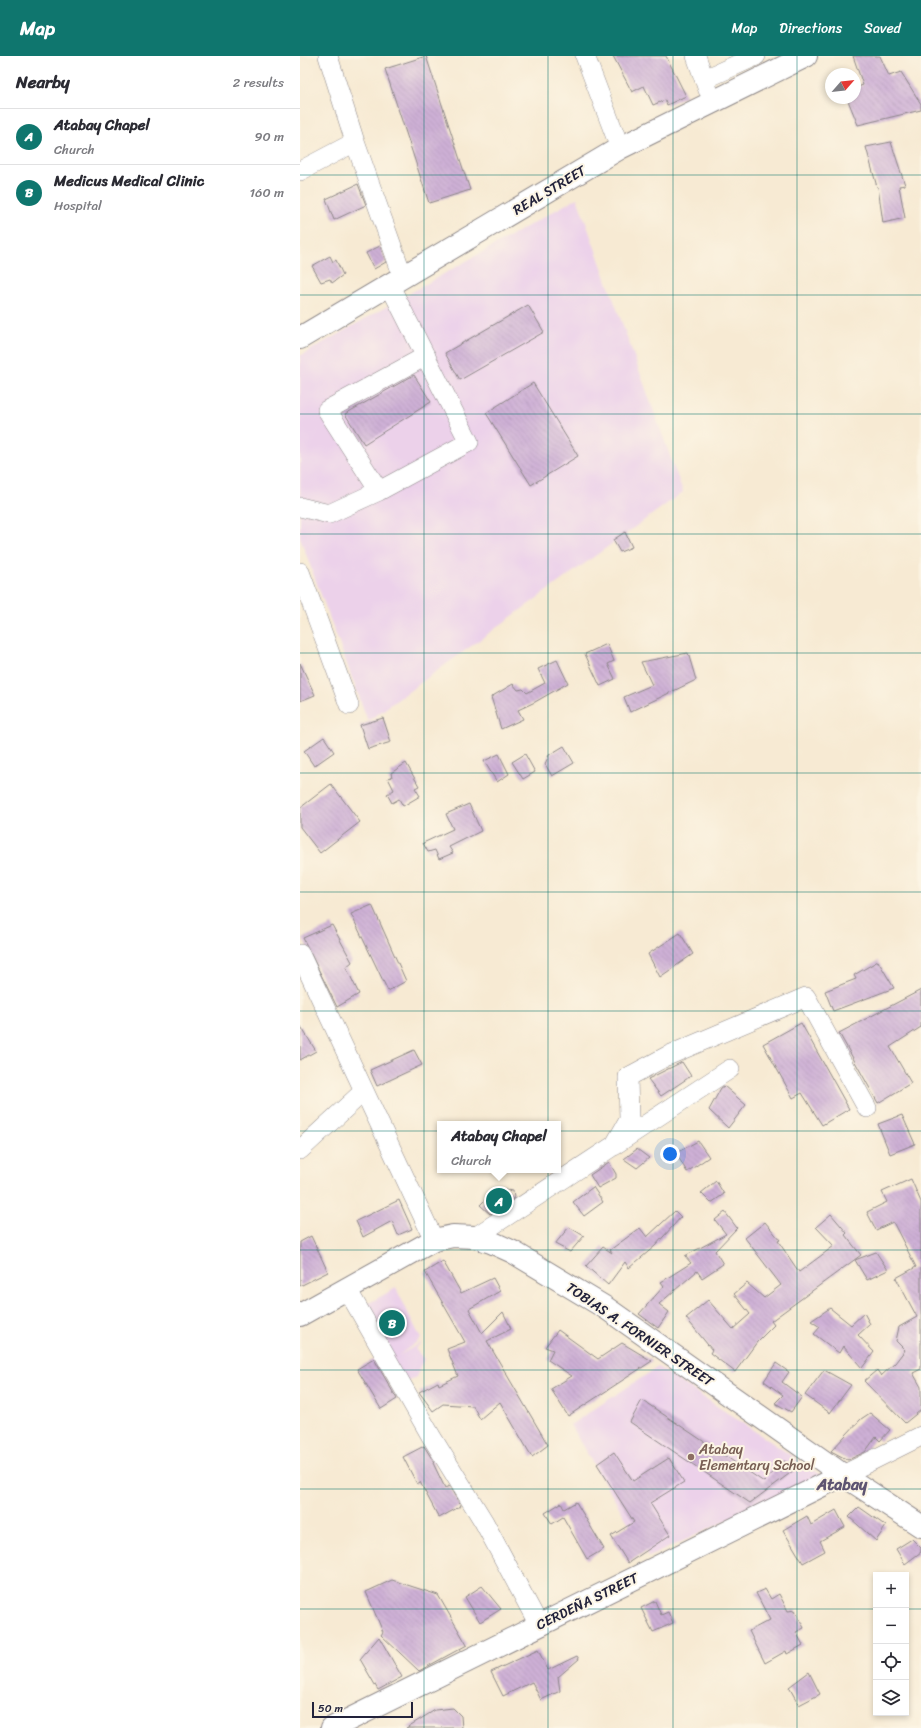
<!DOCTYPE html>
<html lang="en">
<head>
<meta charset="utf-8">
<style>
  body { margin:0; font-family:Sriracha,sans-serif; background:#f2f2f3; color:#2b2b33 }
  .controls { position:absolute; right:12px; bottom:12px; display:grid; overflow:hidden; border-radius:0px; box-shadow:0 2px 6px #0003 }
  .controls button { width:36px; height:36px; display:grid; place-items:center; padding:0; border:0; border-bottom:1px solid #e1e1e2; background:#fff; color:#2b2b33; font:20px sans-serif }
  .compass { position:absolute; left:525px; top:12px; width:36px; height:36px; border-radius:50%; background:#fff; box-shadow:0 2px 6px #0003; rotate:62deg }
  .scale { position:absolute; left:12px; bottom:10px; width:101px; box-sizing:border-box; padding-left:4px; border:2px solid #22223b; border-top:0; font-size:11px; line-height:14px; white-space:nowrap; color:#22223b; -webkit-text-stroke:3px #fcf5e5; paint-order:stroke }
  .you { position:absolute; left:370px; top:1098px; width:14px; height:14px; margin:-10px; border:3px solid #fff; border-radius:50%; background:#1a73e8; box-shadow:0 0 0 6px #1a73e833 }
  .badge { display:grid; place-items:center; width:26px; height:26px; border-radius:50%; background:#0f766e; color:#fff; font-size:13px; font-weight:700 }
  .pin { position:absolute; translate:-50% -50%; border:2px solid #fff; box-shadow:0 1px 4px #0006 }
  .popup { position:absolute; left:137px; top:1065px; width:124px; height:52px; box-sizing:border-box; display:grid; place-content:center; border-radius:0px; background:#fff; filter:drop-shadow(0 1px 3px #0005); font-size:13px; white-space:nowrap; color:#7c7c81 }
  .popup b { font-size:15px; color:#2b2b33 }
  .popup::after { content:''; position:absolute; left:50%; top:100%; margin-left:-8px; border:8px solid transparent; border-top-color:#fff }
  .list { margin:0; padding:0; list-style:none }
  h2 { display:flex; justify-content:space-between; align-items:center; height:52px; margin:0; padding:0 16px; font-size:17px }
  h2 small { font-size:13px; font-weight:400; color:#7c7c81 }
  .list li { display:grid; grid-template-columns:26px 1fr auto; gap:12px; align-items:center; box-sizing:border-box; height:56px; padding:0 16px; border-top:1px solid #e1e1e2 }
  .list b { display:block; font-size:15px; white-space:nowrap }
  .list p { margin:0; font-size:13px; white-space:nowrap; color:#7c7c81 }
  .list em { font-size:13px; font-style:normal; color:#7c7c81 }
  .icon { flex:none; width:22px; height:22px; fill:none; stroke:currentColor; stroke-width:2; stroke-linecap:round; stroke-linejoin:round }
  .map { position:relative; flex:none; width:621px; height:1672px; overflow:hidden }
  header { display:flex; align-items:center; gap:24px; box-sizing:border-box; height:56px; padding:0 20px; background:#0f766e; color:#fff }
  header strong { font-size:19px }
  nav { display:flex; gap:22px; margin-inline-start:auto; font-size:14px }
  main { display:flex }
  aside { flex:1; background:#fff }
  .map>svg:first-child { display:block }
  .built { fill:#ecd1ea }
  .building { fill:url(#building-back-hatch) }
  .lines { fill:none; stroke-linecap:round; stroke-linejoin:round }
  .minor-casing { stroke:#8c8687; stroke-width:20 }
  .major-casing { stroke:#8c8687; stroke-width:24 }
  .minor { stroke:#fff; stroke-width:19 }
  .major { stroke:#fff; stroke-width:22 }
  .grid { fill:none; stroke:#0f766e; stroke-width:1; stroke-opacity:0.55 }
  .education-dot { fill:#8d6e63; stroke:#fcf5e5; stroke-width:1.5 }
  .labels { text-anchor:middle; stroke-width:4; stroke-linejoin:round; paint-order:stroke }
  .street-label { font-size:14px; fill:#22223b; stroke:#fcf5e5 }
  .education-label { font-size:14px; fill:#785e54; stroke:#fcf5e5; text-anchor:start }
  .quarter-label { font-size:16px; font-weight:bold; fill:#5e5471; stroke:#fcf5e5 }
</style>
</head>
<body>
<header>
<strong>Map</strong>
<nav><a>Map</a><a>Directions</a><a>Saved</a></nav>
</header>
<main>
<aside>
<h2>Nearby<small>2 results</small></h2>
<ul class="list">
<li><span class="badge">A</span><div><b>Atabay Chapel</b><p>Church</p></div><em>90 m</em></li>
<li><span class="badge">B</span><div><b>Medicus Medical Clinic</b><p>Hospital</p></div><em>160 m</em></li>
</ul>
</aside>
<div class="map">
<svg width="621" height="1672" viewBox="0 0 621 1672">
  <defs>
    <pattern id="building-back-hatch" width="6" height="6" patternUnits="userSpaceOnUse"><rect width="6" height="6" fill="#ceb0d6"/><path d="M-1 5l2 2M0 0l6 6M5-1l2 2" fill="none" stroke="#b197b9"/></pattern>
  </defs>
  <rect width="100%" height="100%" fill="#fcf5e5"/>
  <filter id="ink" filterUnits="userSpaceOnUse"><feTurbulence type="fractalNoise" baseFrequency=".025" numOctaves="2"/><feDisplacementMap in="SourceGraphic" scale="8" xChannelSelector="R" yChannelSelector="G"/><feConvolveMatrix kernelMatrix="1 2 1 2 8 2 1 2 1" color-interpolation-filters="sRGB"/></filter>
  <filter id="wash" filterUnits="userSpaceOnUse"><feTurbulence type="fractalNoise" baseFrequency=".012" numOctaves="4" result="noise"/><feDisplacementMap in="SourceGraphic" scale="16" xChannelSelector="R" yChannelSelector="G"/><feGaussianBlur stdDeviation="0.9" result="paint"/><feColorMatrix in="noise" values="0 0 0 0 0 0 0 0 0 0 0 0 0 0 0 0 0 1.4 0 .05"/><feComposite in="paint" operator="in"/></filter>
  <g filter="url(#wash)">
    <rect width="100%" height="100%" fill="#f7ead3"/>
    <path class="built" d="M 277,142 L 383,436 L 68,665 L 0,482 L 0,300 Z
      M 96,1232 L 121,1283 L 98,1300 L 122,1286 L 115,1293 L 124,1303 L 116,1321 L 105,1328 L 62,1251 Z
      M 358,1311 L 522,1420 L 349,1501 L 270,1369 Z"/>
    <g id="blocks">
      <path class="building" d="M 126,0 L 170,134 L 129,147 L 85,13 Z
        M 313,0 L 366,0 L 386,40 L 367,49 L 365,44 L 353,49 L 344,30 L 332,36 Z
        M 553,0 L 580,0 L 589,20 L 601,16 L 621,48 L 621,54 L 558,69 L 547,42 L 555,42 L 555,32 L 563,29 Z
        M 591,86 L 605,129 L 599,130 L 605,162 L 583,167 L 578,131 L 577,131 L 566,91 Z
        M 58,128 L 66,149 L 34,164 L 26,143 Z
        M 80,190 L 86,206 L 74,213 L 66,197 Z
        M 30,200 L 33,206 L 36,204 L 43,219 L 32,227 L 30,223 L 21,226 L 12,210 Z
        M 228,249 L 244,276 L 160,324 L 145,297 Z
        M 114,319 L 131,346 L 64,388 L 45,358 Z
        M 233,327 L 278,400 L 231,429 L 186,357 Z
        M 325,476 L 332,491 L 320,496 L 313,484 Z
        M 307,588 L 314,605 L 308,608 L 315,623 L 300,630 L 285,598 Z
        M 388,597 L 396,624 L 330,656 L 324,641 L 352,629 L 341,606 Z
        M 257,604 L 268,627 L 235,646 L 218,654 L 223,663 L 201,673 L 191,641 L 213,628 L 218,634 L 223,633 L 227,637 L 245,627 L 238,613 Z
        M 0,607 L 15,639 L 0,645 Z
        M 83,662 L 91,686 L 68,693 L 60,669 Z
        M 24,681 L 34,696 L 14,710 L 4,695 Z
        M 264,690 L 274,707 L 252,720 L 245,708 L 249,699 Z
        M 199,698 L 209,718 L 197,726 L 184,705 Z
        M 225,698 L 235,716 L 223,723 L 212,706 Z
        M 106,707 L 119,730 L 115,732 L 120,740 L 103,750 L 99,743 L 92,747 L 87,738 L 94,734 L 88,722 L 92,721 L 91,717 Z
        M 31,728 L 60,766 L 20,797 L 0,771 L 0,752 Z
        M 169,748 L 181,775 L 149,791 L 153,797 L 139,803 L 135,794 L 128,796 L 123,787 L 153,773 L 146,758 Z
        M 72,849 L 106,925 L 88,935 L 51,858 Z
        M 32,869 L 52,906 L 46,911 L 59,938 L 37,951 L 3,882 Z
        M 380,877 L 393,898 L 360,921 L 348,898 Z
        M 578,905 L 594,932 L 533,955 L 525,935 L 556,923 L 554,919 Z
        M 621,934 L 621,971 L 590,991 L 611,1027 L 578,1047 L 539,977 Z
        M 501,967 L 549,1053 L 522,1069 L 502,1037 L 493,1042 L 463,988 Z
        M 0,969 L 16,995 L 0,1004 Z
        M 114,994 L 122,1009 L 77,1030 L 70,1014 Z
        M 382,1006 L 391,1020 L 361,1040 L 348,1023 Z
        M 424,1030 L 446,1049 L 428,1072 L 409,1054 L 421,1032 Z
        M 602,1059 L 615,1088 L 590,1098 L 578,1068 Z
        M 398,1085 L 409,1101 L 387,1116 L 376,1097 Z
        M 337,1093 L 349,1102 L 337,1112 L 324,1103 Z
        M 309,1106 L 316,1118 L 316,1122 L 298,1132 L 290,1119 Z
        M 611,1123 L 621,1146 L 621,1313 L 613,1317 L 621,1331 L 621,1354 L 605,1367 L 564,1325 L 577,1314 L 581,1320 L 595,1307 L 605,1294 L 596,1285 L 599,1271 L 617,1261 L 596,1222 L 616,1211 L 593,1166 L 576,1174 L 567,1156 L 587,1146 L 582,1136 Z
        M 416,1125 L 424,1138 L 411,1147 L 401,1137 Z
        M 293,1131 L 303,1146 L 284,1160 L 273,1146 Z
        M 200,1133 L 213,1135 L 214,1142 L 190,1158 L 180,1149 L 188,1141 Z
        M 99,1144 L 112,1173 L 98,1179 L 92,1165 L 63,1181 L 56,1165 Z
        M 375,1155 L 381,1161 L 355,1190 L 329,1212 L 325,1206 L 308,1229 L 286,1210 L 303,1191 L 312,1197 L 310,1194 L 340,1172 L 347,1181 Z
        M 425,1156 L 437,1172 L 415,1195 L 423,1208 L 402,1222 L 397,1215 L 359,1248 L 369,1256 L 358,1272 L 339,1258 L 364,1230 L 361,1226 L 391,1207 L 385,1200 L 426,1178 L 415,1164 Z
        M 531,1158 L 547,1177 L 545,1179 L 561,1199 L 471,1265 L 474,1269 L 457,1286 L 435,1316 L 410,1297 L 412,1294 L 386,1262 L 408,1244 L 433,1273 L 450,1258 L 434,1238 L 447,1227 L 464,1242 L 481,1229 L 445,1182 L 465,1166 L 480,1184 L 478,1185 L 499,1216 L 534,1190 L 516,1171 Z
        M 269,1171 L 284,1180 L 270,1196 L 255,1188 Z
        M 11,1180 L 28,1216 L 0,1230 L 0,1186 Z
        M 576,1196 L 588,1214 L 567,1224 L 555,1204 Z
        M 143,1205 L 161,1237 L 193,1222 L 200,1235 L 169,1253 L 182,1277 L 203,1256 L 208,1266 L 211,1273 L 187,1285 L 248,1389 L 232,1401 L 200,1346 L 180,1363 L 173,1350 L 143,1348 L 133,1355 L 119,1336 L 138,1326 L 139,1329 L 158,1320 L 147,1293 L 165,1286 L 125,1216 Z
        M 530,1252 L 551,1269 L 564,1257 L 570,1268 L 558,1279 L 574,1296 L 562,1312 L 543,1290 L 539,1297 L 514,1278 L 520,1271 L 511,1265 Z
        M 258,1274 L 298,1303 L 322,1287 L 352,1305 L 268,1360 L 251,1333 L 272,1320 L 248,1304 L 253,1294 L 245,1291 Z
        M 74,1303 L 97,1343 L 81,1353 L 57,1313 Z
        M 476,1307 L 489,1316 L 482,1326 L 502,1341 L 491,1356 L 475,1347 L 483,1339 L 464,1325 Z
        M 524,1314 L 551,1329 L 530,1357 L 505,1339 Z
        M 342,1344 L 464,1426 L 484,1405 L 497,1412 L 450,1447 L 330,1366 Z
        M 570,1357 L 590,1374 L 580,1385 L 576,1381 L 565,1396 L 548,1404 L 531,1395 L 561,1363 Z
        M 124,1390 L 134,1406 L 133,1407 L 145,1432 L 149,1430 L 161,1450 L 139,1462 L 120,1426 L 117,1428 L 103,1401 Z
        M 314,1396 L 333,1425 L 369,1402 L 384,1426 L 350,1447 L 370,1479 L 328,1507 L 311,1480 L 334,1466 L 297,1408 Z
        M 276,1446 L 304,1493 L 287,1503 L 263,1461 L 252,1468 L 245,1457 L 261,1447 L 264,1453 Z
        M 559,1451 L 586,1470 L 576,1485 L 549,1461 Z
        M 536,1454 L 545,1471 L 520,1485 L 525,1495 L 503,1507 L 483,1474 L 507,1460 L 511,1469 Z
        M 612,1483 L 621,1492 L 621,1496 L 605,1508 L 596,1493 Z
        M 92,1524 L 138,1539 L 167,1589 L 119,1615 L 81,1579 L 83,1576 L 66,1536 Z
        M 182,1530 L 201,1553 L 180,1566 L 165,1541 Z
        M 465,1533 L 471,1543 L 479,1538 L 488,1555 L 495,1554 L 504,1572 L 496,1576 L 503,1589 L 487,1598 L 486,1595 L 465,1607 L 449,1575 L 470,1564 L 456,1537 Z
        M 355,1545 L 361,1559 L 368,1556 L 373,1567 L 353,1576 L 341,1552 Z
        M 79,1581 L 102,1621 L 78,1634 L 60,1603 Z
        M 238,1594 L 248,1614 L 277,1600 L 279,1603 L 258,1621 L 260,1635 L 241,1644 L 232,1626 L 203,1640 L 191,1616 Z
        M 509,1616 L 520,1638 L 499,1649 L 489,1631 Z
        M 153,1652 L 161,1660 L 162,1672 L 106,1672 L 135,1654 Z"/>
    </g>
  </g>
  <g filter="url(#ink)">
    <use href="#blocks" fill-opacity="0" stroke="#8c8687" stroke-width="1"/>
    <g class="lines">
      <g class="minor-casing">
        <path id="minor" d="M 28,0 L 55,86 L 103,221
          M 285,0 L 320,92
          M 396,0 L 408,34
          M 405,23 L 456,0
          M 0,115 L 55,86
          M 79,435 L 27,354 L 126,300
          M 0,451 L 29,458 L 79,435 L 169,386 L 89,228
          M 0,516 L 49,649
          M 0,898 L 134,1184
          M 314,1090 L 329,1064 L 328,1021 L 367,1000 L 506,941 L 567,1052
          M 0,1094 L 64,1035
          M 175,1181 L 430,1013
          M 47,1233 L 131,1380 L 184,1466 L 239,1569
          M 543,1419 L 621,1380"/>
      </g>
      <g class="major-casing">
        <path id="major" d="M 0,282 L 320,92 L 506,0
          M 0,1259 L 134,1184 L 153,1180 L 175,1181 L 191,1186 L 213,1196 L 306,1252 L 543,1419 L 621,1470
          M 32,1672 L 543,1419"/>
      </g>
      <use href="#minor" class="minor"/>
      <use href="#major" class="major"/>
    </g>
  </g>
  <path class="grid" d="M 124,0 L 124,1672M 248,0 L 248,1672M 373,0 L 373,1672M 497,0 L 497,1672M 0,119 L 621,119M 0,239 L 621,239M 0,358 L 621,358M 0,478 L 621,478M 0,597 L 621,597M 0,717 L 621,717M 0,836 L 621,836M 0,955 L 621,955M 0,1075 L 621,1075M 0,1194 L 621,1194M 0,1314 L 621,1314M 0,1433 L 621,1433M 0,1553 L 576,1553M 606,1553 L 621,1553"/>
  <circle class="education-dot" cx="391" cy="1401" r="4"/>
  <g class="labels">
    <g class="street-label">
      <text transform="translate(249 134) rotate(-31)" y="5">REAL STREET</text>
      <text transform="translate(340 1278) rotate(34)" y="5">TOBIAS A. FORNIER STREET</text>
      <text transform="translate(287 1545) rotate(-26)" y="5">CERDEÑA STREET</text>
    </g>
    <g class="education-label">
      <text x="399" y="1398">Atabay<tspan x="399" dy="16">Elementary School</tspan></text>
    </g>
    <g class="quarter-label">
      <text x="542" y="1434">Atabay</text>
    </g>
  </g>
</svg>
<div class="controls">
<button>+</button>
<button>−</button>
<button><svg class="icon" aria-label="locate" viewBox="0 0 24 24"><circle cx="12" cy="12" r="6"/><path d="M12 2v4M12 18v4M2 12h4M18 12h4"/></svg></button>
<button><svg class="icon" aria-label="layers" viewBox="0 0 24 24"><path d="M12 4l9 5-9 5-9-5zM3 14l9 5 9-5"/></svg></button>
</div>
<svg class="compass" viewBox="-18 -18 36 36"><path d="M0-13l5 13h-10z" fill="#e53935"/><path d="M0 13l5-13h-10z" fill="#7c7c81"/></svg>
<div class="scale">50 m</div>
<div class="you"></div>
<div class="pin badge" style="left:199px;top:1145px">A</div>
<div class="popup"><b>Atabay Chapel</b>Church</div>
<div class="pin badge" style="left:92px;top:1267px">B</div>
</div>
</main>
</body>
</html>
